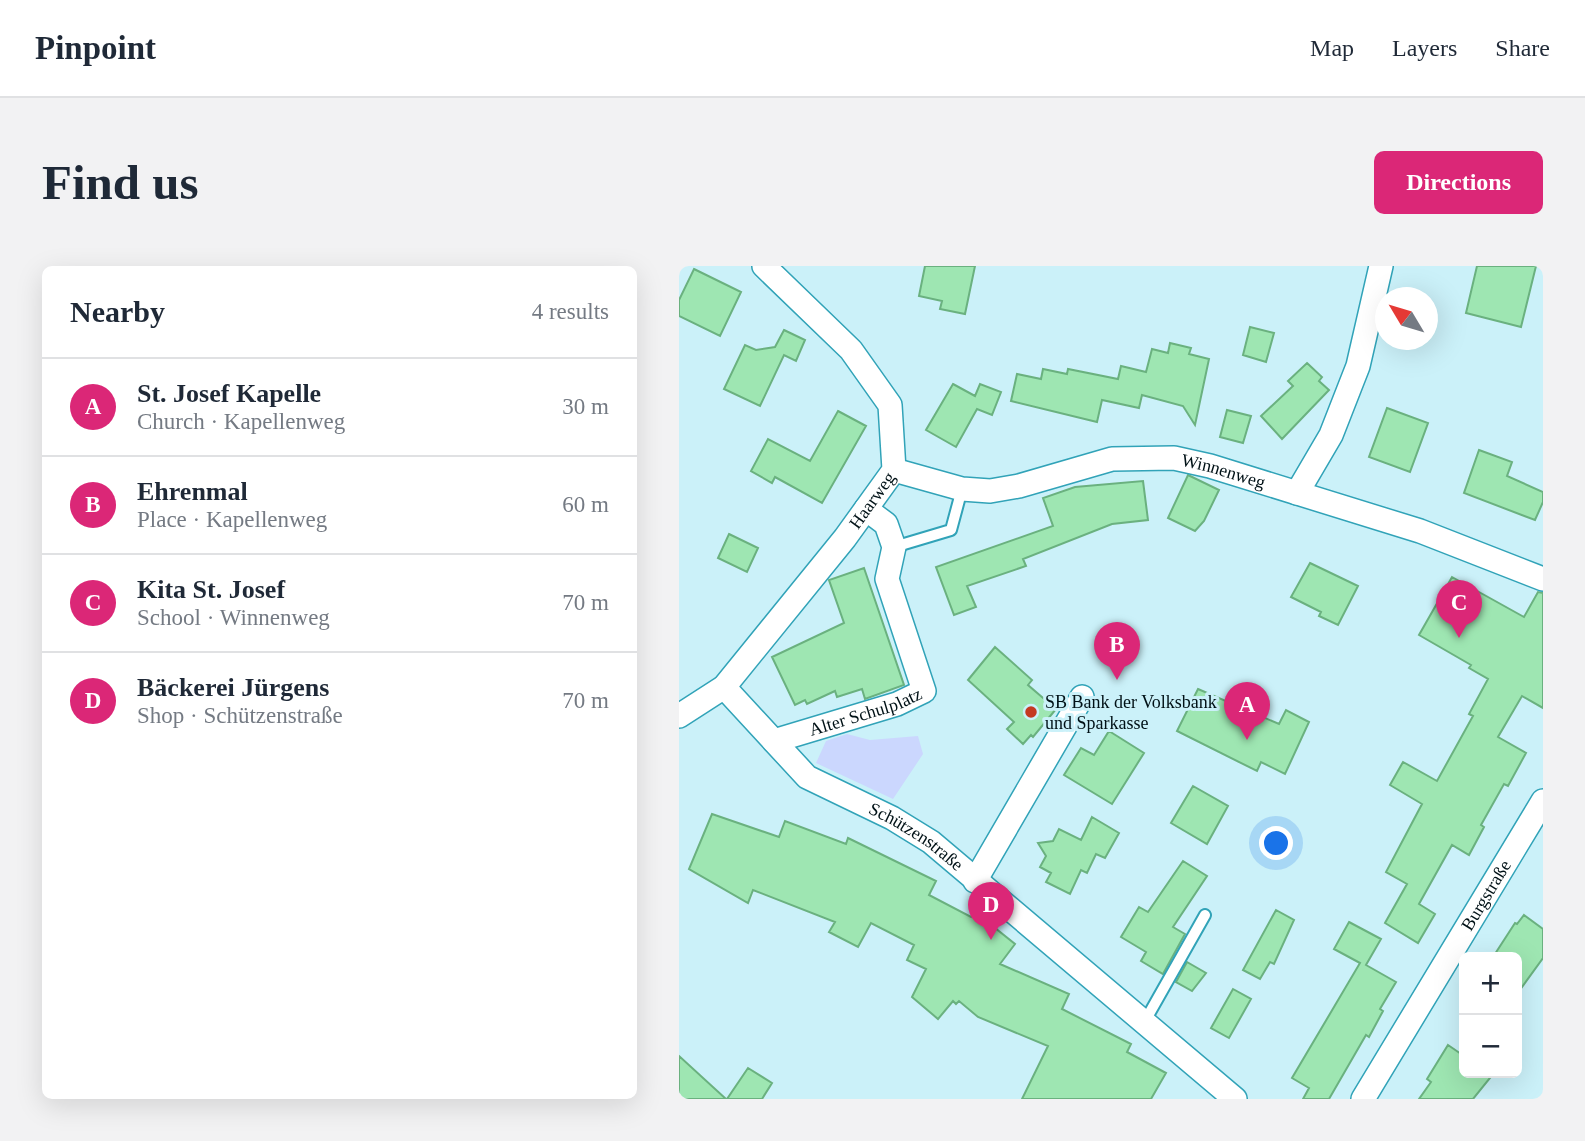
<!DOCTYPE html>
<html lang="en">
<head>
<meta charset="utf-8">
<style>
  body { margin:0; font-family:Georgia,serif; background:#f2f2f3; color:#1f2937 }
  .controls { position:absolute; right:21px; bottom:21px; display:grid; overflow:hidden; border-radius:10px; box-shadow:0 7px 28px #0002 }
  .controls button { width:63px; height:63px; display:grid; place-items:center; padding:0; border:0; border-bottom:2px solid #e0e1e3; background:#fff; color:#1f2937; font:35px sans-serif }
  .compass { position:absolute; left:696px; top:21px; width:63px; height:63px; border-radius:50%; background:#fff; box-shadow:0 7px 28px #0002; rotate:308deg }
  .you { position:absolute; left:598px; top:578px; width:24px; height:24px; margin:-18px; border:5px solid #fff; border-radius:50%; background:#1a73e8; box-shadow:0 0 0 10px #1a73e833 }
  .badge { display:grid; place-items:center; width:46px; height:46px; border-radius:50%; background:#db2777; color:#fff; font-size:23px; font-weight:700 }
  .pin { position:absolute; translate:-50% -58px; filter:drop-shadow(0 2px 4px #0008) }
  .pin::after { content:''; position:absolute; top:37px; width:24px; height:21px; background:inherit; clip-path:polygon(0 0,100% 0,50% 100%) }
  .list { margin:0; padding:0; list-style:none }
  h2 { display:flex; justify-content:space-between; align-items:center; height:91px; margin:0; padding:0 28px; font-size:30px }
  h2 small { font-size:23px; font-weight:400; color:#747a83 }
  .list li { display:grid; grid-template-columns:46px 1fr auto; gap:21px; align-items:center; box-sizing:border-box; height:98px; padding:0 28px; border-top:2px solid #e0e1e3 }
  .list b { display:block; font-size:26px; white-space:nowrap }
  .list p { margin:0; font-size:23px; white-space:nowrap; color:#747a83 }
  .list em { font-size:23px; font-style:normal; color:#747a83 }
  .map { position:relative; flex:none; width:864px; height:833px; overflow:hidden; border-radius:10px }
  header { display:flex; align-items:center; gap:42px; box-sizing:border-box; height:98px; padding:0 35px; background:#fff; border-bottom:2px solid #e0e1e3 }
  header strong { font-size:33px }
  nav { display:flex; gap:38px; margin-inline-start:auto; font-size:24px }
  .intro { display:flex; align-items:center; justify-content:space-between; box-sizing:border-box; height:168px; padding:0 42px }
  h1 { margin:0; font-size:49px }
  .button { padding:18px 32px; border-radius:10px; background:#db2777; color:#fff; font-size:24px; font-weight:700 }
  main { display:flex; gap:42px; padding:0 42px }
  aside { flex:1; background:#fff; border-radius:10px; box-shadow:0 7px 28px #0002 }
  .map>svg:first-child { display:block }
  .green { fill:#cbd7fe }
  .building { fill:#9ee6b2; stroke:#6ab17f; stroke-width:2 }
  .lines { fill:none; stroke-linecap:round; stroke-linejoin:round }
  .service-casing { stroke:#31a3b8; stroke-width:14 }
  .minor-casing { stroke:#31a3b8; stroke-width:26 }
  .service { stroke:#fff; stroke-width:10 }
  .minor { stroke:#fff; stroke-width:23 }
  .poi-dot { fill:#c43921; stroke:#cbf1f9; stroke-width:2.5 }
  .labels { text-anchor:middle; stroke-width:6; stroke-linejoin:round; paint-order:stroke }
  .street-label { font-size:18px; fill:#001116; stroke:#cbf1f9 }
  .poi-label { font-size:18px; fill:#001116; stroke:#cbf1f9; text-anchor:start }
</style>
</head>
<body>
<header>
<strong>Pinpoint</strong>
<nav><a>Map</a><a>Layers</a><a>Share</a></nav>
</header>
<div class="intro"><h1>Find us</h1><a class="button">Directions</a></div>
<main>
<aside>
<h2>Nearby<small>4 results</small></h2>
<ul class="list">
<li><span class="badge">A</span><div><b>St. Josef Kapelle</b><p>Church · Kapellenweg</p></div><em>30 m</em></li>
<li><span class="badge">B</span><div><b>Ehrenmal</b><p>Place · Kapellenweg</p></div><em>60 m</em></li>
<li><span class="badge">C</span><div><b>Kita St. Josef</b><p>School · Winnenweg</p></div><em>70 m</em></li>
<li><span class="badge">D</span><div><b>Bäckerei Jürgens</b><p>Shop · Schützenstraße</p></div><em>70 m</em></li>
</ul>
</aside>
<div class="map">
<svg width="864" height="833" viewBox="0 0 864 833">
  <rect width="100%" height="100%" fill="#cbf1f9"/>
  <path class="green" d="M 168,468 L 191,474 L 239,470 L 244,488 L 214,533 L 137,497 L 147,475 Z"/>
  <path class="building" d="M 246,0 L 296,0 L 286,48 L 261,43 L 263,35 L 240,30 Z
    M 798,0 L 857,0 L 842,61 L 787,47 Z
    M 15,3 L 62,26 L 41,70 L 0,50 L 0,34 Z
    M 571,61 L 595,67 L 587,96 L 564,89 Z
    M 105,64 L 126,74 L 117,95 L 105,89 L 81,140 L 45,123 L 66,79 L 77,84 L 96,81 Z
    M 491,77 L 512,82 L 510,88 L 530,93 L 516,159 L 504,140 L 463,129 L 460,142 L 423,134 L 418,156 L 332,135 L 338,108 L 362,113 L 364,103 L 388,108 L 389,103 L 439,113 L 442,100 L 467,106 L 473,83 L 489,87 Z
    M 628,97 L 643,111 L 640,115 L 650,124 L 603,173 L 582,150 L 614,120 L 609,115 Z
    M 274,118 L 296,130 L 301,118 L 322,126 L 313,149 L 298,143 L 277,181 L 247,164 Z
    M 708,142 L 749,157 L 731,206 L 690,191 Z
    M 548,144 L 572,150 L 564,177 L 541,171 Z
    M 159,145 L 187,160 L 143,237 L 96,211 L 93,217 L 72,205 L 89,173 L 131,195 Z
    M 800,184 L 833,196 L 828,210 L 864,226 L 864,236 L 856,254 L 785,227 Z
    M 509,209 L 540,224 L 525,255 L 516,265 L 489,252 Z
    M 464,215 L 469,254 L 433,258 L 344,293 L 347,300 L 288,320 L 297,341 L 275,349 L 257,301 L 374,260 L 364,232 L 396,221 Z
    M 50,268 L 79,282 L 68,306 L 39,292 Z
    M 631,297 L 679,320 L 659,359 L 640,350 L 642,346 L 612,331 Z
    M 185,302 L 225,419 L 186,433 L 183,423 L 158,431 L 156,425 L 128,438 L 126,434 L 116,439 L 93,391 L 165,357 L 150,314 Z
    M 773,311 L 845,351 L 859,326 L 864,327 L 864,442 L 843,430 L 819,471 L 847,487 L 829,520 L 825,518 L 802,559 L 805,561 L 790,589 L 773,579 L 740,638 L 756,648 L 739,677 L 706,657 L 728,618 L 707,606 L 743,538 L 711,519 L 724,496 L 758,515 L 794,450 L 790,448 L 809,413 L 790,402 L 792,399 L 740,369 Z
    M 316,381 L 353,414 L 349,419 L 377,443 L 354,471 L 352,469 L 344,478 L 328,463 L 335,456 L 289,414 Z
    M 519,423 L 600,458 L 607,444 L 630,456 L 606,508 L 582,496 L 578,505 L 498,465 Z
    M 430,465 L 465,487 L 433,538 L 385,509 L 402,482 L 415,489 Z
    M 514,520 L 549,540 L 528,578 L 492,557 Z
    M 33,548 L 100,571 L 106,555 L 167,578 L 169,572 L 257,615 L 250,629 L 292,651 L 296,646 L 336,678 L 321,698 L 390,728 L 383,743 L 452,778 L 448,786 L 487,807 L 472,833 L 343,833 L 369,780 L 299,751 L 280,735 L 277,738 L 274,735 L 259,753 L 233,731 L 247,703 L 228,694 L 235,679 L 192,657 L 179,681 L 150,666 L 156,656 L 74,624 L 69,637 L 10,603 Z
    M 413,551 L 440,567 L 426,592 L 417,588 L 408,607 L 402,604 L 391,628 L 367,616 L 372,607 L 361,601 L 367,590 L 359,577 L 374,575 L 380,563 L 402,574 Z
    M 504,595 L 528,610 L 494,661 L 506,668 L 484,708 L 462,695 L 467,686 L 442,671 L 460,641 L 469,646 Z
    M 597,644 L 615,654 L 595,698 L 591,696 L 581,713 L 564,704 Z
    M 845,649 L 864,663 L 864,692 L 838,728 L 838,691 L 814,691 L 836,657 L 838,658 Z
    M 670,656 L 702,673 L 687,699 L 717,716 L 701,743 L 704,745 L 690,771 L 687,769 L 650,833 L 624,833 L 630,822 L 613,812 L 681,697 L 655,683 Z
    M 508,696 L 527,707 L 513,725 L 497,716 Z
    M 554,723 L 572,733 L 550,772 L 532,762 Z
    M 769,779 L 785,790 L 785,807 L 815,807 L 794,833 L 740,833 L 752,816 L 748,813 Z
    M 0,790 L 47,833 L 0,833 Z
    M 69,802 L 93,817 L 83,833 L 48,833 Z"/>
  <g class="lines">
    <g class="service-casing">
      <path id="service" d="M 215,281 L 272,264 L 283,223
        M 466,755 L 526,649"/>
    </g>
    <g class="minor-casing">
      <g id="minor">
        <path id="s1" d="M 215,204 L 283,223 L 311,225 L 340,220 L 433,193 L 495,192 L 531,200 L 741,265 L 864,313"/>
        <path d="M 618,227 L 652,169 L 679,100 L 702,0"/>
        <path id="s2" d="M 45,421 L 128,511 L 213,552 L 252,576 L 556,833"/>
        <path id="s3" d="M 0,450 L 45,421 L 166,272 L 215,204 L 211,139 L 172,84 L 85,0"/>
        <path id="s4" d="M 95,475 L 218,438 L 245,425 L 208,313 L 215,281 L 207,258 L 187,243"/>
        <path d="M 296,615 L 403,431"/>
        <path id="s5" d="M 684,833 L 864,535"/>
      </g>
    </g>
    <use href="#service" class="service"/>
    <use href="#minor" class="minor"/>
  </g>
  <circle class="poi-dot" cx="352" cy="446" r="7"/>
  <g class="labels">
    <g class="street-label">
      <text dy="6" stroke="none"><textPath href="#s1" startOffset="338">Winnenweg</textPath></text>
      <text dy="6" stroke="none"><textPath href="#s3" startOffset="292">Haarweg</textPath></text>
      <text dy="6" stroke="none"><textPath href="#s4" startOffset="96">Alter Schulplatz</textPath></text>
      <text dy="6" stroke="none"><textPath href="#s2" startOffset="247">Schützenstraße</textPath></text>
      <text dy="6" stroke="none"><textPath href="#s5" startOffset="238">Burgstraße</textPath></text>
    </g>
    <g class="poi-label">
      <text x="366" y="442">SB Bank der Volksbank<tspan x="366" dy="21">und Sparkasse</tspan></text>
    </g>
  </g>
</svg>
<div class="controls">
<button>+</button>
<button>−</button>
</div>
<svg class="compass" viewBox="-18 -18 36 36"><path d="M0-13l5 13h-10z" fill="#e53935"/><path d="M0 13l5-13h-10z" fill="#747a83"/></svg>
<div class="you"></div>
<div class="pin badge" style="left:568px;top:474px">A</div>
<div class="pin badge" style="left:438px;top:414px">B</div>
<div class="pin badge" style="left:780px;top:372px">C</div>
<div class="pin badge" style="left:312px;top:674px">D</div>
</div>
</main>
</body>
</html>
